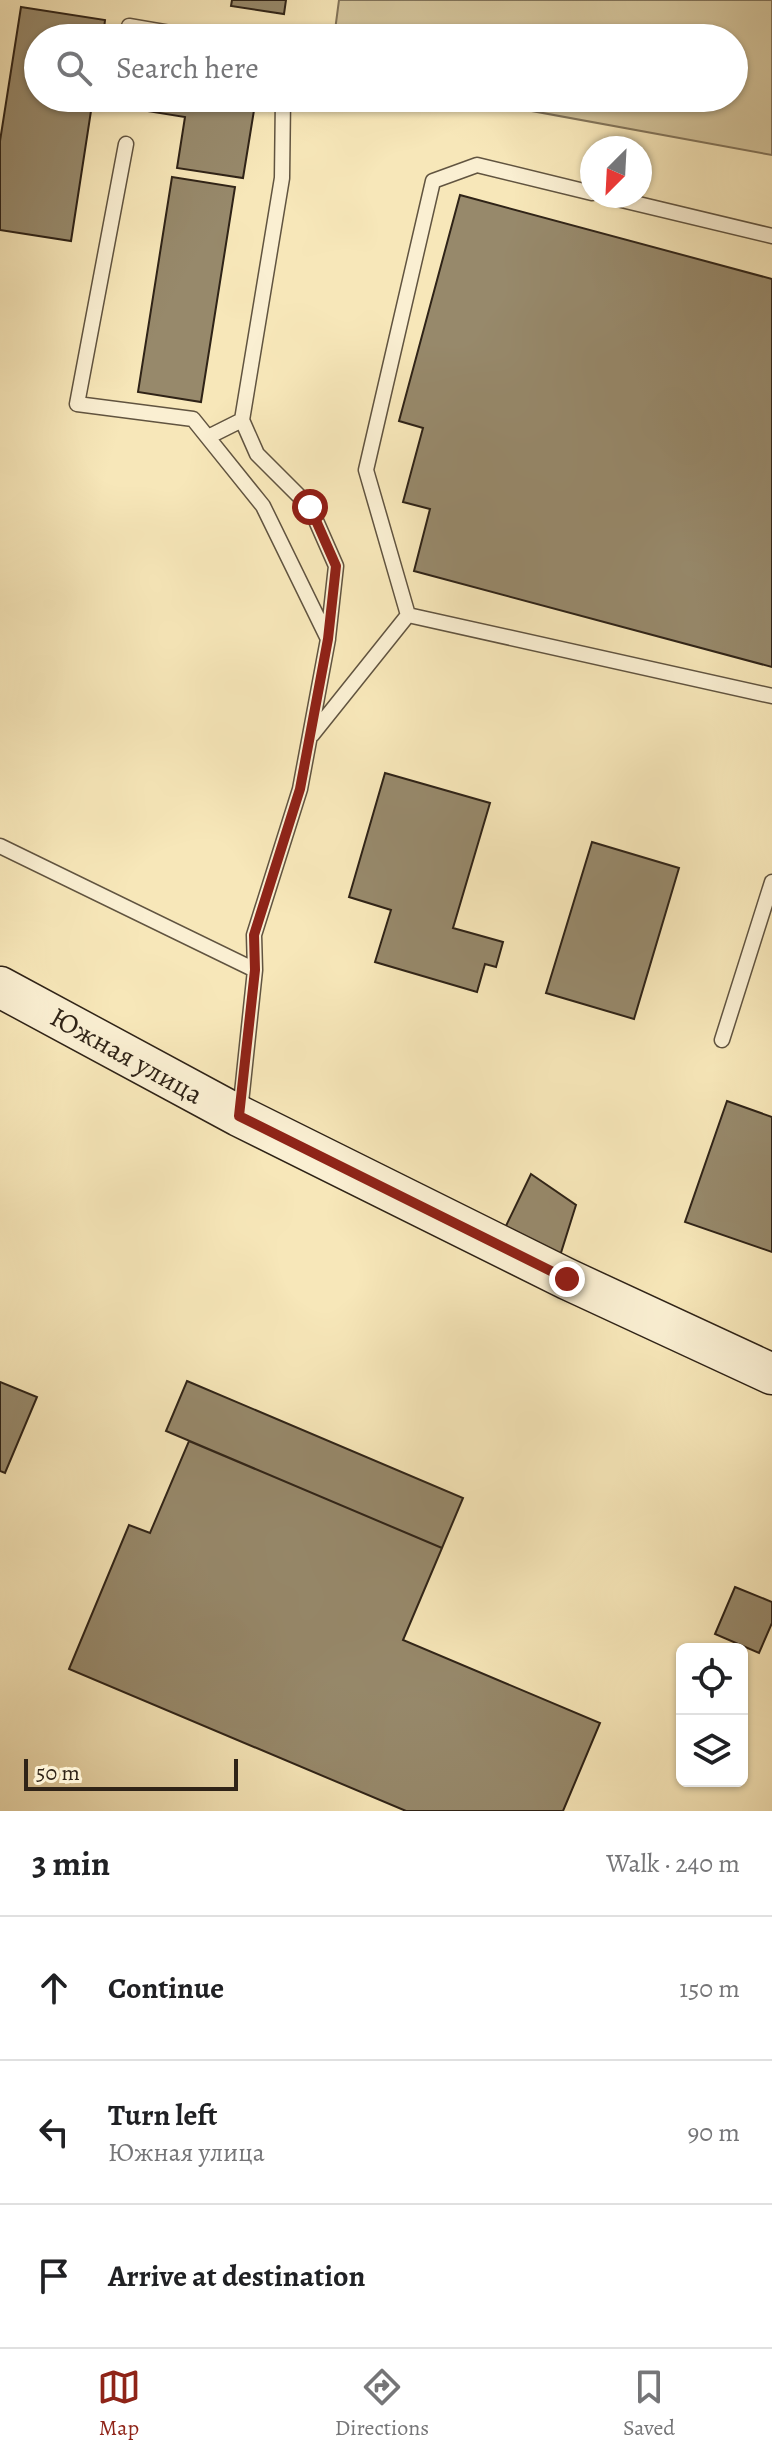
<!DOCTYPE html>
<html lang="en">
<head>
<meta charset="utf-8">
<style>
  body { margin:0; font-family:Alegreya,serif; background:#f2f2f2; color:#202124 }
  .controls { position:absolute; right:24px; bottom:24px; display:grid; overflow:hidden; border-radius:12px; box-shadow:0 2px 6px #0004 }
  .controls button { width:72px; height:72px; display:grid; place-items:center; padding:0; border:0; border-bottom:2px solid #e0e0e0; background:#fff; color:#202124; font:40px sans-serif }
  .compass { position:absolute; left:580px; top:136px; width:72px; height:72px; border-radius:50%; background:#fff; box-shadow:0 2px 6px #0004; rotate:204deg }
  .scale { position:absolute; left:24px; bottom:20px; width:214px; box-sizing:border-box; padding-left:8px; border:4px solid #2f2317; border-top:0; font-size:22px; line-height:28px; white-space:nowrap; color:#2f2317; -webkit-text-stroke:6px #faefd2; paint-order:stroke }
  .stop { position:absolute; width:24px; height:24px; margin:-18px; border:6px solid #8f2418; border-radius:50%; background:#fff }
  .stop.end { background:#8f2418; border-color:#fff; box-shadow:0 2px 8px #0008 }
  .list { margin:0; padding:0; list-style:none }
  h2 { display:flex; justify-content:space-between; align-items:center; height:104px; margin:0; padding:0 32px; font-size:34px }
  h2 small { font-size:26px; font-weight:400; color:#757577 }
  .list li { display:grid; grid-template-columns:52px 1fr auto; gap:24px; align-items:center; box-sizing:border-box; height:144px; padding:0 32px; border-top:2px solid #e0e0e0 }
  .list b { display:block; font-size:30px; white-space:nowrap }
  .list p { margin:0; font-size:26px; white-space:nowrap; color:#757577 }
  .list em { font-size:26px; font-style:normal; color:#757577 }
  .icon { flex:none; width:44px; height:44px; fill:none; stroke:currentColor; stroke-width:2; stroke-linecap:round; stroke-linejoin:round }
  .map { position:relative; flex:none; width:772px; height:1811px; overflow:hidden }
  .search { position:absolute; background:#fff; box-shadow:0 2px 6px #0004; left:24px; right:24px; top:24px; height:88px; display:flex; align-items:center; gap:20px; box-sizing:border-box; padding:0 28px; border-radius:44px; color:#757577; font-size:30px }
  .sheet { height:536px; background:#fff }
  nav { display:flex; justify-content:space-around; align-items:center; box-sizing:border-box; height:112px; border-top:2px solid #e0e0e0; background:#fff; font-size:22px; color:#757577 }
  nav a { display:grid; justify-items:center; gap:4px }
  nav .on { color:#8f2418 }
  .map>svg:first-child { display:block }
  .green { fill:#d5c69d; stroke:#82745a; stroke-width:2 }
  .building { fill:#97896b; stroke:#2f2317; stroke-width:2 }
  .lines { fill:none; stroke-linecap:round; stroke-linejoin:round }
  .lane-casing { stroke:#615440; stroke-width:17 }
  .secondary-casing { stroke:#2f2317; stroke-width:43 }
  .lane { stroke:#faefd2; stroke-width:14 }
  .secondary { stroke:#faefd2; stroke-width:40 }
  .route { stroke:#8f2418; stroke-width:10 }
  .labels { text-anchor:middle; stroke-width:6; stroke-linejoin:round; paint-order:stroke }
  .street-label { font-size:28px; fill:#2f2317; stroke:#faefd2 }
</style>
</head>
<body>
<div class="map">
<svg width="772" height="1811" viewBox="0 0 772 1811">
  <rect width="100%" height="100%" fill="#f7e7b9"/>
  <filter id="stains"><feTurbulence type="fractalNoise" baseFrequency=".0025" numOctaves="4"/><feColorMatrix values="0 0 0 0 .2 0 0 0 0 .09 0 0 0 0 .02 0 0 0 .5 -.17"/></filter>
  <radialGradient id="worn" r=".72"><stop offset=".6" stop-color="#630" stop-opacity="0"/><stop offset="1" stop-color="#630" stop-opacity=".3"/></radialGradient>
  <path class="green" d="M 339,0 L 772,0 L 772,155 L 461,98 L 734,98 L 734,38 L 334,38 Z"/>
  <path class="building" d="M 232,0 L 286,0 L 284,14 L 231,6 Z
    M 21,7 L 105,20 L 103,38 L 38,38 L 38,98 L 93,98 L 71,241 L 0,230 L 0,141 Z
    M 117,98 L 256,98 L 243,178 L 177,168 L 185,117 L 116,106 Z
    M 172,177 L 235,187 L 201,402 L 138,392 Z
    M 460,195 L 772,279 L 772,667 L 414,571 L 430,509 L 403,502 L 423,428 L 399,421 Z
    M 385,773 L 490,803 L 453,928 L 503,942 L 496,967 L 485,964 L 477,992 L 375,962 L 391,910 L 349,897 Z
    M 592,842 L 679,868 L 634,1019 L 546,993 Z
    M 727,1101 L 772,1117 L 772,1252 L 685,1222 Z
    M 531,1174 L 576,1205 L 559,1259 L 504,1230 Z
    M 187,1381 L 463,1498 L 442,1548 L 166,1431 Z
    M 0,1382 L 37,1397 L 5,1473 L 0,1471 Z
    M 189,1441 L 442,1548 L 403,1640 L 600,1723 L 563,1811 L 406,1811 L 69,1669 L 129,1525 L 150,1533 Z
    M 735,1587 L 772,1602 L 772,1623 L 759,1653 L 715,1634 Z"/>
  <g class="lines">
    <g class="lane-casing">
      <path id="lane" d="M 129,26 L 199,38
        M 283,98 L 282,178 L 242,420 L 257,454 L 310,507 L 336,566 L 328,638
        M 126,144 L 77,404 L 193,419 L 263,506 L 328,639 L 300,789 L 254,935 L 255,970 L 240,1112
        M 605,196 L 772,236
        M 208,437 L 242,420
        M 408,615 L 366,470 L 433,181 L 477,165 L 592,193
        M 408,615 L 772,696
        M 312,735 L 408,615
        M 0,846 L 255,970
        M 722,1040 L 772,882"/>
    </g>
    <g class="secondary-casing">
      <path id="secondary" d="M 0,987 L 239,1116 L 567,1279 L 772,1374"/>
    </g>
    <use href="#lane" class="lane"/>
    <use href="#secondary" class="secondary"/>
  </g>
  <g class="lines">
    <path class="route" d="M 310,507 L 336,566 L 328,639 L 300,789 L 254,935 L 255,970 L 239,1116 L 567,1279"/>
  </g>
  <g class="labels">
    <g class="street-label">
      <text transform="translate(127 1055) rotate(29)" y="10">Южная улица</text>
    </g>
  </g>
  <rect width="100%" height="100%" filter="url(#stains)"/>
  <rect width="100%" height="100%" fill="url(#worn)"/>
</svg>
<div class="controls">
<button><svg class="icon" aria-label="locate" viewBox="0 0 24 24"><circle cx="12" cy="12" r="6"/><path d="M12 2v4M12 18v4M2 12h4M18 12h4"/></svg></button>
<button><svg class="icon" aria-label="layers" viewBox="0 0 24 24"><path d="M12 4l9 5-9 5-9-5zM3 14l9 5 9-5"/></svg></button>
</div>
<svg class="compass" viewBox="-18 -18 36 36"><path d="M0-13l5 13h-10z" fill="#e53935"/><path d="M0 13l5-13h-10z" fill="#757577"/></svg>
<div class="scale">50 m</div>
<div class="stop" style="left:310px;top:507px"></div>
<div class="stop end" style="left:567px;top:1279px"></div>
<div class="search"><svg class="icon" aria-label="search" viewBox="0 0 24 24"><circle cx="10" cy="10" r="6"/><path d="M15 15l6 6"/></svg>Search here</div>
</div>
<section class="sheet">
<h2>3 min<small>Walk · 240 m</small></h2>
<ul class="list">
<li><svg class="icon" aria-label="ahead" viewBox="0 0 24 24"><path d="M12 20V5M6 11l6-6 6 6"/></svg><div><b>Continue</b></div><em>150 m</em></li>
<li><svg class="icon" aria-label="left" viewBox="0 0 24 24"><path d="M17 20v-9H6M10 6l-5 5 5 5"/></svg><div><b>Turn left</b><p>Южная улица</p></div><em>90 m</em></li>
<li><svg class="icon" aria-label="arrive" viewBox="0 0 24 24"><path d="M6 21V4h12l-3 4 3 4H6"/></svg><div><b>Arrive at destination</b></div></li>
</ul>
</section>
<nav>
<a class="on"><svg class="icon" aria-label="map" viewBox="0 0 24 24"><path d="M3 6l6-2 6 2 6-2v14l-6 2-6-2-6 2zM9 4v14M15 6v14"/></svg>Map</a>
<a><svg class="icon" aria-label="directions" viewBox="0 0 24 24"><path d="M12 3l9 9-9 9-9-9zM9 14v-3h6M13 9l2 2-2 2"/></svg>Directions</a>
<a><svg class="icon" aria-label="saved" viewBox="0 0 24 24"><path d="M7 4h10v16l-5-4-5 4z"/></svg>Saved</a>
</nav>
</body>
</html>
